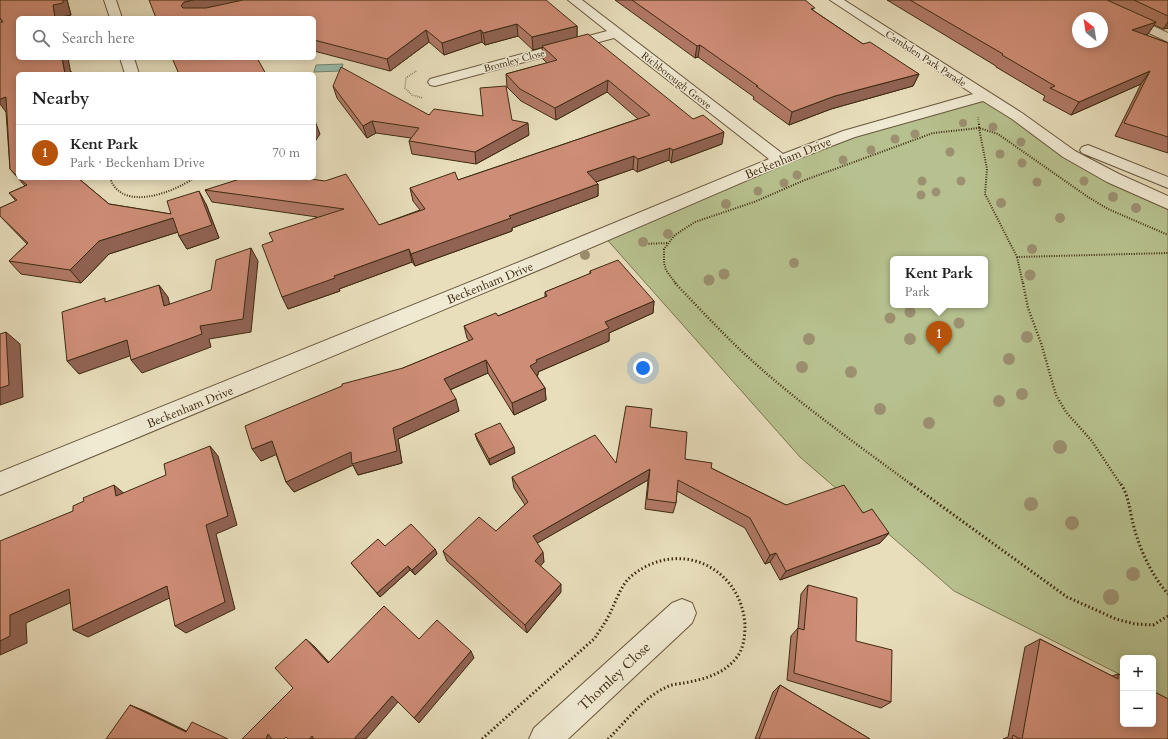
<!DOCTYPE html>
<html lang="en">
<head>
<meta charset="utf-8">
<style>
  body { margin:0; font-family:Cardo,serif; background:#f2f2f2; color:#222 }
  .controls { position:absolute; right:12px; bottom:12px; display:grid; overflow:hidden; border-radius:6px; box-shadow:0 2px 10px #0003 }
  .controls button { width:36px; height:36px; display:grid; place-items:center; padding:0; border:0; border-bottom:1px solid #e0e0e0; background:#fff; color:#222; font:20px sans-serif }
  .compass { position:absolute; left:1072px; top:12px; width:36px; height:36px; border-radius:50%; background:#fff; box-shadow:0 2px 10px #0003; rotate:330deg }
  .you { position:absolute; left:643px; top:368px; width:14px; height:14px; margin:-10px; border:3px solid #fff; border-radius:50%; background:#1a73e8; box-shadow:0 0 0 6px #1a73e833 }
  .badge { display:grid; place-items:center; width:26px; height:26px; border-radius:50%; background:#b45309; color:#fff; font-size:13px; font-weight:700 }
  .pin { position:absolute; translate:-50% -33px; filter:drop-shadow(0 1px 2px #0008) }
  .pin::after { content:''; position:absolute; top:21px; width:14px; height:12px; background:inherit; clip-path:polygon(0 0,100% 0,50% 100%) }
  .popup { position:absolute; left:890px; top:256px; width:98px; height:52px; box-sizing:border-box; display:grid; place-content:center; border-radius:6px; background:#fff; filter:drop-shadow(0 1px 3px #0005); font-size:13px; white-space:nowrap; color:#767676 }
  .popup b { font-size:15px; color:#222 }
  .popup::after { content:''; position:absolute; left:50%; top:100%; margin-left:-8px; border:8px solid transparent; border-top-color:#fff }
  .list { margin:0; padding:0; list-style:none }
  h2 { display:flex; justify-content:space-between; align-items:center; height:52px; margin:0; padding:0 16px; font-size:17px }
  h2 small { font-size:13px; font-weight:400; color:#767676 }
  .list li { display:grid; grid-template-columns:26px 1fr auto; gap:12px; align-items:center; box-sizing:border-box; height:56px; padding:0 16px; border-top:1px solid #e0e0e0 }
  .list b { display:block; font-size:15px; white-space:nowrap }
  .list p { margin:0; font-size:13px; white-space:nowrap; color:#767676 }
  .list em { font-size:13px; font-style:normal; color:#767676 }
  .icon { flex:none; width:22px; height:22px; fill:none; stroke:currentColor; stroke-width:2; stroke-linecap:round; stroke-linejoin:round }
  .map { position:relative; flex:none; width:1168px; height:739px; overflow:hidden }
  .search { position:absolute; background:#fff; box-shadow:0 2px 10px #0003; left:16px; top:16px; width:300px; height:44px; display:flex; align-items:center; gap:10px; box-sizing:border-box; padding:0 14px; border-radius:6px; color:#767676; font-size:15px }
  .panel { position:absolute; background:#fff; box-shadow:0 2px 10px #0003; left:16px; top:72px; width:300px; height:108px; border-radius:6px }
  .map>svg:first-child { display:block }
  .green { fill:#b7c18f; stroke:#7a7650; fill-rule:evenodd }
  .water { fill:#98bcad; stroke:#74826f }
  .lines { fill:none; stroke-linecap:round; stroke-linejoin:round }
  .minor-casing { stroke:#68573c; stroke-width:2 }
  .path-far3 { stroke:#3d2a11; stroke-width:1.5; stroke-dasharray:0.5 1.5; stroke-linecap:butt }
  .path-far2 { stroke:#3d2a11; stroke-width:2; stroke-dasharray:1 1.5; stroke-linecap:butt }
  .path-far1 { stroke:#3d2a11; stroke-width:2.5; stroke-dasharray:1 2; stroke-linecap:butt }
  .path { stroke:#3d2a11; stroke-width:3; stroke-dasharray:1.5 2.5; stroke-linecap:butt }
  .minor { fill:#f0ead3; fill-rule:evenodd }
  .tree { fill:#9b906f }
  .wall { fill:#b17966; stroke:#3d2a11 }
  .shaded-wall { fill:#906353; stroke:#3d2a11 }
  .building { fill:#ce8d77; stroke:#3d2a11; fill-rule:evenodd }
  .labels { text-anchor:middle; stroke-width:3; stroke-linejoin:round; paint-order:stroke }
  .far-street-label { font-size:10px; fill:#3d2a11; stroke:#f0ead3 }
  .street-label { font-size:12px; fill:#3d2a11; stroke:#f0ead3 }
  .near-street-label { font-size:14px; fill:#3d2a11; stroke:#f0ead3 }
</style>
</head>
<body>
<div class="map">
<svg width="1168" height="739" viewBox="0 0 1168 739">
  <rect width="100%" height="100%" fill="#e8debc"/>
  <filter id="stains"><feTurbulence type="fractalNoise" baseFrequency=".005" numOctaves="4"/><feColorMatrix values="0 0 0 0 .2 0 0 0 0 .09 0 0 0 0 .02 0 0 0 .5 -.17"/></filter>
  <radialGradient id="worn" r=".72"><stop offset=".6" stop-color="#630" stop-opacity="0"/><stop offset="1" stop-color="#630" stop-opacity=".3"/></radialGradient>
  <path class="green" d="M 984,96 L 1049,140 L 1168,203 L 1168,699 L 1153,691 L 1153,658 L 1123,658 L 1123,676 L 954,591 L 800,457 L 603,235 L 781,160 ZM 893,259 L 985,259 L 985,305 L 893,305 Z"/>
  <path class="water" d="M 343,64 L 341,71 L 314,72 L 316,65 Z"/>
  <g class="lines">
    <g class="minor-casing">
      <path id="minor" d="M 104,0 L 116,0 L 122,18 L 110,18 Z
        M 568,0 L 582,0 L 783,154 L 843,131 L 973,94 L 830,0 L 844,0 L 1022,113 L 1075,151 L 1119,174 L 1168,196 L 1168,209 L 1107,182 L 1063,157 L 1012,119 L 983,101 L 855,137 L 787,163 L 553,264 L 0,495 L 0,472 L 539,254 L 769,159 L 614,38 L 435,86 L 430,85 L 428,82 L 430,79 L 607,31 Z
        M 1083,0 L 1099,0 L 1168,33 L 1168,42 L 1085,3 Z
        M 120,58 L 134,58 L 139,74 L 125,74 Z
        M 1088,145 L 1168,177 L 1168,188 L 1082,153 L 1080,150 L 1082,147 Z
        M 682,599 L 692,603 L 696,613 L 692,623 L 568,739 L 529,739 L 534,728 L 672,603 Z"/>
    </g>
    <path class="path-far3" d="M 416,71 L 406,78 L 405,88 L 412,95 L 423,98
      M 978,117 L 979,125"/>
    <path class="path-far2" d="M 979,124 L 979,128 L 998,134 L 1088,197 L 1108,209 L 1168,235
      M 110,178 C 122,213 174,192 194,178
      M 641,244 L 668,243
      M 1017,257 L 1023,284
      M 676,284 L 666,270 L 664,263 L 664,249 L 675,235 L 695,222 L 754,202 L 805,180 L 933,133 L 979,128 L 987,169 L 985,194 L 1017,257 L 1168,253"/>
    <path class="path-far1" d="M 675,283 C 693,302 711,321 730,340 C 785,394 850,439 912,485
      M 1023,283 L 1028,308 L 1041,343 L 1056,395 L 1066,412 L 1091,440 L 1121,485"/>
    <path class="path" d="M 911,484 L 1067,597 L 1116,619 L 1135,624 L 1153,625 L 1168,616
      M 1121,484 C 1128,495 1129,506 1132,519 C 1138,546 1150,573 1168,594
      M 482,739 L 595,638 C 599,631 604,625 608,617 C 616,603 620,584 634,574 C 680,539 741,567 745,625 C 745,635 744,648 737,657 C 724,674 705,679 684,683 C 679,684 672,684 667,687 C 643,697 626,722 608,739"/>
    <use href="#minor" class="minor"/>
  </g>
  <g class="tree">
    <circle cx="963" cy="123" r="4"/>
    <circle cx="993" cy="127" r="4.5"/>
    <circle cx="915" cy="134" r="4.5"/>
    <circle cx="895" cy="139" r="4.5"/>
    <circle cx="1021" cy="142" r="4.5"/>
    <circle cx="871" cy="150" r="4.5"/>
    <circle cx="950" cy="152" r="4.5"/>
    <circle cx="1000" cy="154" r="4.5"/>
    <circle cx="843" cy="160" r="4.5"/>
    <circle cx="1022" cy="163" r="4.5"/>
    <circle cx="797" cy="175" r="4.5"/>
    <circle cx="922" cy="181" r="4.5"/>
    <circle cx="961" cy="181" r="4.5"/>
    <circle cx="1084" cy="181" r="4.5"/>
    <circle cx="1037" cy="182" r="4.5"/>
    <circle cx="784" cy="183" r="4.5"/>
    <circle cx="758" cy="191" r="4.5"/>
    <circle cx="936" cy="192" r="4.5"/>
    <circle cx="921" cy="195" r="4.5"/>
    <circle cx="1113" cy="197" r="5"/>
    <circle cx="1001" cy="203" r="5"/>
    <circle cx="726" cy="204" r="5"/>
    <circle cx="1136" cy="208" r="5"/>
    <circle cx="1060" cy="218" r="5"/>
    <circle cx="668" cy="234" r="5"/>
    <circle cx="643" cy="242" r="5"/>
    <circle cx="1032" cy="249" r="5"/>
    <circle cx="585" cy="255" r="5"/>
    <circle cx="794" cy="263" r="5"/>
    <circle cx="724" cy="274" r="5.5"/>
    <circle cx="1030" cy="275" r="5.5"/>
    <circle cx="709" cy="280" r="5.5"/>
    <circle cx="910" cy="312" r="5.5"/>
    <circle cx="890" cy="318" r="5.5"/>
    <circle cx="959" cy="323" r="5.5"/>
    <circle cx="1027" cy="337" r="6"/>
    <circle cx="809" cy="339" r="6"/>
    <circle cx="910" cy="339" r="6"/>
    <circle cx="1009" cy="359" r="6"/>
    <circle cx="802" cy="367" r="6"/>
    <circle cx="851" cy="372" r="6"/>
    <circle cx="1022" cy="394" r="6"/>
    <circle cx="999" cy="401" r="6"/>
    <circle cx="880" cy="409" r="6"/>
    <circle cx="929" cy="423" r="6"/>
    <circle cx="1060" cy="447" r="7"/>
    <circle cx="1031" cy="504" r="7"/>
    <circle cx="1072" cy="523" r="7"/>
    <circle cx="1133" cy="574" r="7"/>
    <circle cx="1111" cy="597" r="8"/>
  </g>
  <path class="wall" d="M 0,0 L 67,0 L 71,15 L 61,17 L 61,18 L 18,18 L 70,72 L 72,72 L 74,74 L 18,74 L 18,178 L 78,178 L 109,204 L 171,214 L 206,204 L 219,238 L 187,249 L 179,236 L 178,232 L 109,254 L 81,283 L 21,274 L 9,261 L 27,244 L 0,216 L 0,208 L 16,201 L 9,193 L 25,186 L 10,169 L 6,112 L 2,22 L 0,19 Z
    M 615,0 L 805,0 L 814,11 L 863,44 L 919,74 L 913,86 L 831,109 L 789,125 L 753,99 L 754,97 L 698,57 L 695,58 Z
    M 887,0 L 1168,0 L 1168,28 L 1163,29 L 1154,25 L 1148,34 L 1146,35 L 1168,43 L 1168,153 L 1115,136 L 1141,84 L 1071,115 L 1043,100 L 1045,96 L 996,67 L 996,66 Z
    M 314,18 L 577,26 L 577,37 L 722,144 L 671,163 L 669,160 L 637,172 L 633,169 L 596,182 L 598,184 L 598,196 L 512,228 L 512,231 L 415,266 L 412,262 L 339,289 L 340,291 L 288,309 L 273,241 L 317,217 L 212,202 L 205,190 L 304,178 L 379,225 L 420,210 L 413,201 L 410,188 L 458,180 L 638,119 L 607,92 L 556,120 L 521,101 L 507,87 L 506,74 L 547,63 L 543,59 L 542,47 L 533,50 L 518,36 L 485,45 L 482,42 L 444,55 L 429,42 L 390,71 L 314,51 Z
    M 333,86 L 429,115 L 512,120 L 529,135 L 476,164 L 412,154 L 409,141 L 411,138 L 376,133 L 367,138 L 337,98 Z
    M 590,271 L 654,301 L 653,313 L 609,333 L 609,341 L 538,372 L 538,375 L 537,376 L 545,388 L 546,400 L 514,415 L 488,373 L 450,390 L 459,411 L 398,439 L 402,463 L 358,475 L 353,465 L 294,492 L 286,482 L 276,454 L 261,461 L 403,368 L 469,341 L 467,338 L 464,326 L 498,316 L 545,297 L 545,292 L 590,274 Z
    M 650,427 L 685,459 L 711,468 L 786,505 L 863,513 L 889,533 L 880,543 L 780,580 L 770,562 L 765,564 L 745,528 L 677,491 L 676,503 L 673,513 L 645,509 L 648,480 L 537,543 L 544,562 L 540,566 L 561,592 L 527,633 L 447,561 L 443,551 L 496,531 L 525,505 L 514,488 L 512,477 L 616,463 Z
    M 475,434 L 515,453 L 490,465 L 477,440 Z
    M 385,546 L 435,549 L 437,554 L 415,575 L 410,570 L 380,597 L 351,563 Z
    M 808,585 L 856,641 L 891,702 L 881,708 L 787,680 L 791,636 L 798,628 L 801,594 Z
    M 1040,639 L 1112,676 L 1118,674 L 1168,739 L 1003,739 L 1008,737 L 1025,647 Z
    M 780,685 L 870,739 L 755,739 L 773,692 Z"/>
  <path class="shaded-wall" d="M 63,0 L 67,0 L 71,15 L 61,17 L 61,18 L 55,18 L 53,5 Z
    M 193,0 L 252,0 L 186,18 L 181,6 L 184,2 Z
    M 1156,22 L 1148,34 L 1124,42 L 1132,30 Z
    M 1168,22 L 1168,28 L 1163,29 Z
    M 517,24 L 518,36 L 485,45 L 483,33 Z
    M 577,26 L 577,38 L 533,50 L 532,37 Z
    M 426,30 L 429,42 L 390,71 L 387,59 Z
    M 481,30 L 482,42 L 444,55 L 442,43 Z
    M 700,45 L 698,57 L 695,58 L 697,46 Z
    M 62,58 L 68,58 L 71,74 L 65,74 Z
    M 1150,71 L 1141,84 L 1071,115 L 1079,102 Z
    M 919,74 L 913,86 L 831,109 L 789,125 L 792,112 L 835,96 Z
    M 608,80 L 607,92 L 556,120 L 555,108 Z
    M 6,97 L 15,110 L 6,112 L 0,104 L 0,99 Z
    M 315,121 L 320,134 L 314,143 L 314,123 Z
    M 372,121 L 376,133 L 367,138 L 363,126 Z
    M 528,123 L 529,135 L 476,164 L 475,152 Z
    M 724,132 L 722,144 L 671,163 L 673,150 Z
    M 670,148 L 669,160 L 637,172 L 638,159 Z
    M 634,156 L 633,169 L 587,185 L 587,172 Z
    M 598,184 L 598,196 L 512,228 L 512,231 L 415,266 L 411,254 L 509,216 Z
    M 199,191 L 206,204 L 219,238 L 187,249 L 179,236 Z
    M 173,218 L 181,231 L 109,254 L 81,283 L 70,270 L 99,241 Z
    M 251,248 L 258,261 L 251,332 L 209,339 L 211,347 L 142,373 L 131,360 L 200,326 Z
    M 409,249 L 412,262 L 339,289 L 340,291 L 288,309 L 282,297 L 334,276 Z
    M 159,285 L 168,297 L 173,319 L 164,306 Z
    M 654,301 L 653,313 L 609,333 L 609,341 L 538,372 L 538,375 L 531,378 L 530,366 L 536,360 L 605,322 Z
    M 6,332 L 20,344 L 23,397 L 0,405 L 0,388 Z
    M 127,340 L 138,353 L 79,374 L 67,361 Z
    M 486,360 L 488,373 L 447,391 L 444,379 Z
    M 545,388 L 546,400 L 514,415 L 512,403 Z
    M 456,399 L 459,411 L 398,439 L 402,463 L 358,475 L 353,465 L 294,492 L 286,482 L 393,428 Z
    M 272,441 L 280,453 L 261,461 L 252,449 Z
    M 210,446 L 218,456 L 237,525 L 216,534 L 235,609 L 186,633 L 175,626 L 206,525 Z
    M 514,447 L 515,453 L 490,465 L 489,459 Z
    M 650,469 L 648,480 L 534,545 L 533,536 Z
    M 114,485 L 126,495 L 116,496 Z
    M 889,533 L 880,543 L 780,580 L 786,571 Z
    M 435,549 L 437,554 L 415,575 L 412,570 Z
    M 543,552 L 544,562 L 536,571 L 535,561 Z
    M 776,553 L 770,562 L 765,564 L 770,555 Z
    M 408,566 L 410,570 L 380,597 L 377,593 Z
    M 561,584 L 561,592 L 527,633 L 525,625 Z
    M 167,586 L 178,594 L 88,637 L 73,630 Z
    M 69,589 L 83,597 L 26,623 L 27,643 L 0,655 L 0,641 L 10,615 Z
    M 306,639 L 315,647 L 336,670 L 328,663 Z
    M 471,651 L 474,658 L 419,723 L 414,718 Z
    M 392,696 L 398,702 L 366,739 L 354,739 Z
    M 130,705 L 145,711 L 199,737 L 186,732 Z
    M 268,734 L 278,739 L 266,739 Z
    M 312,736 L 317,739 L 309,739 Z"/>
  <path class="building" d="M 0,0 L 63,0 L 63,3 L 53,5 L 55,18 L 18,18 L 18,58 L 62,58 L 65,74 L 72,72 L 73,74 L 18,74 L 18,177 L 10,169 L 6,97 L 0,99 L 0,22 L 3,22 L 0,18 Z
    M 149,0 L 193,0 L 184,2 L 181,6 L 183,8 L 206,8 L 243,0 L 546,0 L 577,26 L 532,37 L 517,24 L 483,33 L 481,30 L 442,43 L 426,30 L 387,59 L 314,40 L 314,18 L 156,18 Z
    M 632,0 L 805,0 L 815,8 L 811,9 L 863,44 L 870,42 L 919,74 L 835,96 L 792,112 L 756,86 L 758,86 L 700,45 L 697,46 Z
    M 910,0 L 1107,0 L 1156,22 L 1132,30 L 1168,43 L 1168,137 L 1124,123 L 1150,71 L 1079,102 L 1050,88 L 1055,86 L 1002,55 L 1003,54 ZM 1078,18 L 1102,18 L 1102,42 L 1078,42 Z
    M 1134,0 L 1168,0 L 1168,16 Z
    M 588,34 L 693,119 L 703,115 L 724,132 L 673,150 L 670,148 L 638,159 L 634,156 L 587,172 L 598,184 L 509,216 L 511,218 L 411,254 L 409,249 L 334,276 L 335,278 L 282,297 L 262,245 L 273,241 L 269,233 L 344,209 L 205,190 L 243,178 L 304,178 L 325,181 L 346,174 L 379,225 L 425,209 L 410,188 L 455,172 L 458,180 L 650,115 L 608,80 L 555,108 L 520,89 L 506,74 L 557,60 L 542,46 Z
    M 172,58 L 257,58 L 266,74 L 179,74 Z
    M 341,67 L 429,115 L 434,109 L 483,116 L 480,88 L 506,86 L 512,120 L 528,123 L 475,152 L 409,141 L 419,128 L 372,121 L 363,126 L 333,86 Z
    M 19,178 L 78,178 L 109,204 L 171,214 L 167,201 L 199,191 L 212,225 L 179,236 L 173,218 L 99,241 L 70,270 L 9,261 L 28,243 L 0,216 L 0,208 L 17,200 L 9,193 L 27,185 Z
    M 251,248 L 243,319 L 200,326 L 202,334 L 131,360 L 127,340 L 67,361 L 62,312 L 105,298 L 105,302 L 159,285 L 164,306 L 211,290 L 216,260 Z
    M 618,260 L 654,301 L 605,322 L 609,328 L 536,360 L 537,362 L 530,366 L 545,388 L 512,403 L 486,360 L 444,379 L 456,399 L 393,428 L 397,451 L 352,464 L 351,452 L 286,482 L 272,441 L 252,449 L 245,426 L 342,386 L 342,384 L 403,368 L 473,339 L 464,326 L 496,313 L 498,316 L 547,296 L 545,292 L 591,273 L 590,271 Z
    M 6,332 L 9,385 L 0,388 L 0,334 Z
    M 626,406 L 652,409 L 650,427 L 687,432 L 685,459 L 712,463 L 711,468 L 786,505 L 844,485 L 863,513 L 872,509 L 889,533 L 786,571 L 776,553 L 770,555 L 750,518 L 678,480 L 676,503 L 647,499 L 650,469 L 533,536 L 543,552 L 535,561 L 561,584 L 525,625 L 443,551 L 479,517 L 496,531 L 528,502 L 512,477 L 595,435 L 616,463 Z
    M 500,423 L 514,447 L 489,459 L 475,434 Z
    M 210,446 L 228,516 L 206,525 L 225,602 L 175,626 L 167,586 L 73,630 L 69,589 L 10,615 L 10,636 L 0,641 L 0,541 L 73,511 L 73,506 L 84,501 L 83,498 L 114,485 L 116,496 L 166,475 L 164,464 Z
    M 411,524 L 435,549 L 412,570 L 408,566 L 377,593 L 351,563 L 378,539 L 385,546 Z
    M 808,585 L 857,598 L 856,641 L 892,650 L 891,702 L 794,673 L 798,628 L 804,630 Z
    M 384,606 L 419,639 L 437,620 L 471,651 L 414,718 L 392,696 L 354,739 L 314,739 L 312,736 L 309,739 L 288,739 L 286,737 L 284,739 L 272,739 L 268,734 L 266,739 L 242,739 L 293,688 L 275,668 L 306,639 L 328,663 Z
    M 1040,639 L 1118,679 L 1118,674 L 1123,676 L 1123,724 L 1153,724 L 1153,691 L 1168,699 L 1168,739 L 1022,739 Z
    M 780,685 L 870,739 L 759,739 Z
    M 130,705 L 186,732 L 192,722 L 228,739 L 106,739 Z
    M 1013,735 L 1020,739 L 1012,739 Z"/>
  <g class="labels">
    <g class="far-street-label">
      <text transform="translate(926 58) rotate(33)" y="4">Cambden Park Parade</text>
      <text transform="translate(514 60) rotate(-15)" y="4">Bromley Close</text>
      <text transform="translate(677 80) rotate(38)" y="4">Richborough Grove</text>
    </g>
    <g class="street-label">
      <text transform="translate(788 158) rotate(-22)" y="4">Beckenham Drive</text>
      <text transform="translate(490 283) rotate(-22)" y="4">Beckenham Drive</text>
      <text transform="translate(190 407) rotate(-22)" y="4">Beckenham Drive</text>
    </g>
    <g class="near-street-label">
      <text transform="translate(614 676) rotate(-43)" y="5">Thornley Close</text>
    </g>
  </g>
  <rect width="100%" height="100%" filter="url(#stains)"/>
  <rect width="100%" height="100%" fill="url(#worn)"/>
</svg>
<div class="controls">
<button>+</button>
<button>−</button>
</div>
<svg class="compass" viewBox="-18 -18 36 36"><path d="M0-13l5 13h-10z" fill="#e53935"/><path d="M0 13l5-13h-10z" fill="#767676"/></svg>
<div class="you"></div>
<div class="pin badge" style="left:939px;top:354px">1</div>
<div class="popup"><b>Kent Park</b>Park</div>
<div class="search"><svg class="icon" aria-label="search" viewBox="0 0 24 24"><circle cx="10" cy="10" r="6"/><path d="M15 15l6 6"/></svg>Search here</div>
<section class="panel">
<h2>Nearby<small></small></h2>
<ul class="list">
<li><span class="badge">1</span><div><b>Kent Park</b><p>Park · Beckenham Drive</p></div><em>70 m</em></li>
</ul>
</section>
</div>
</body>
</html>
